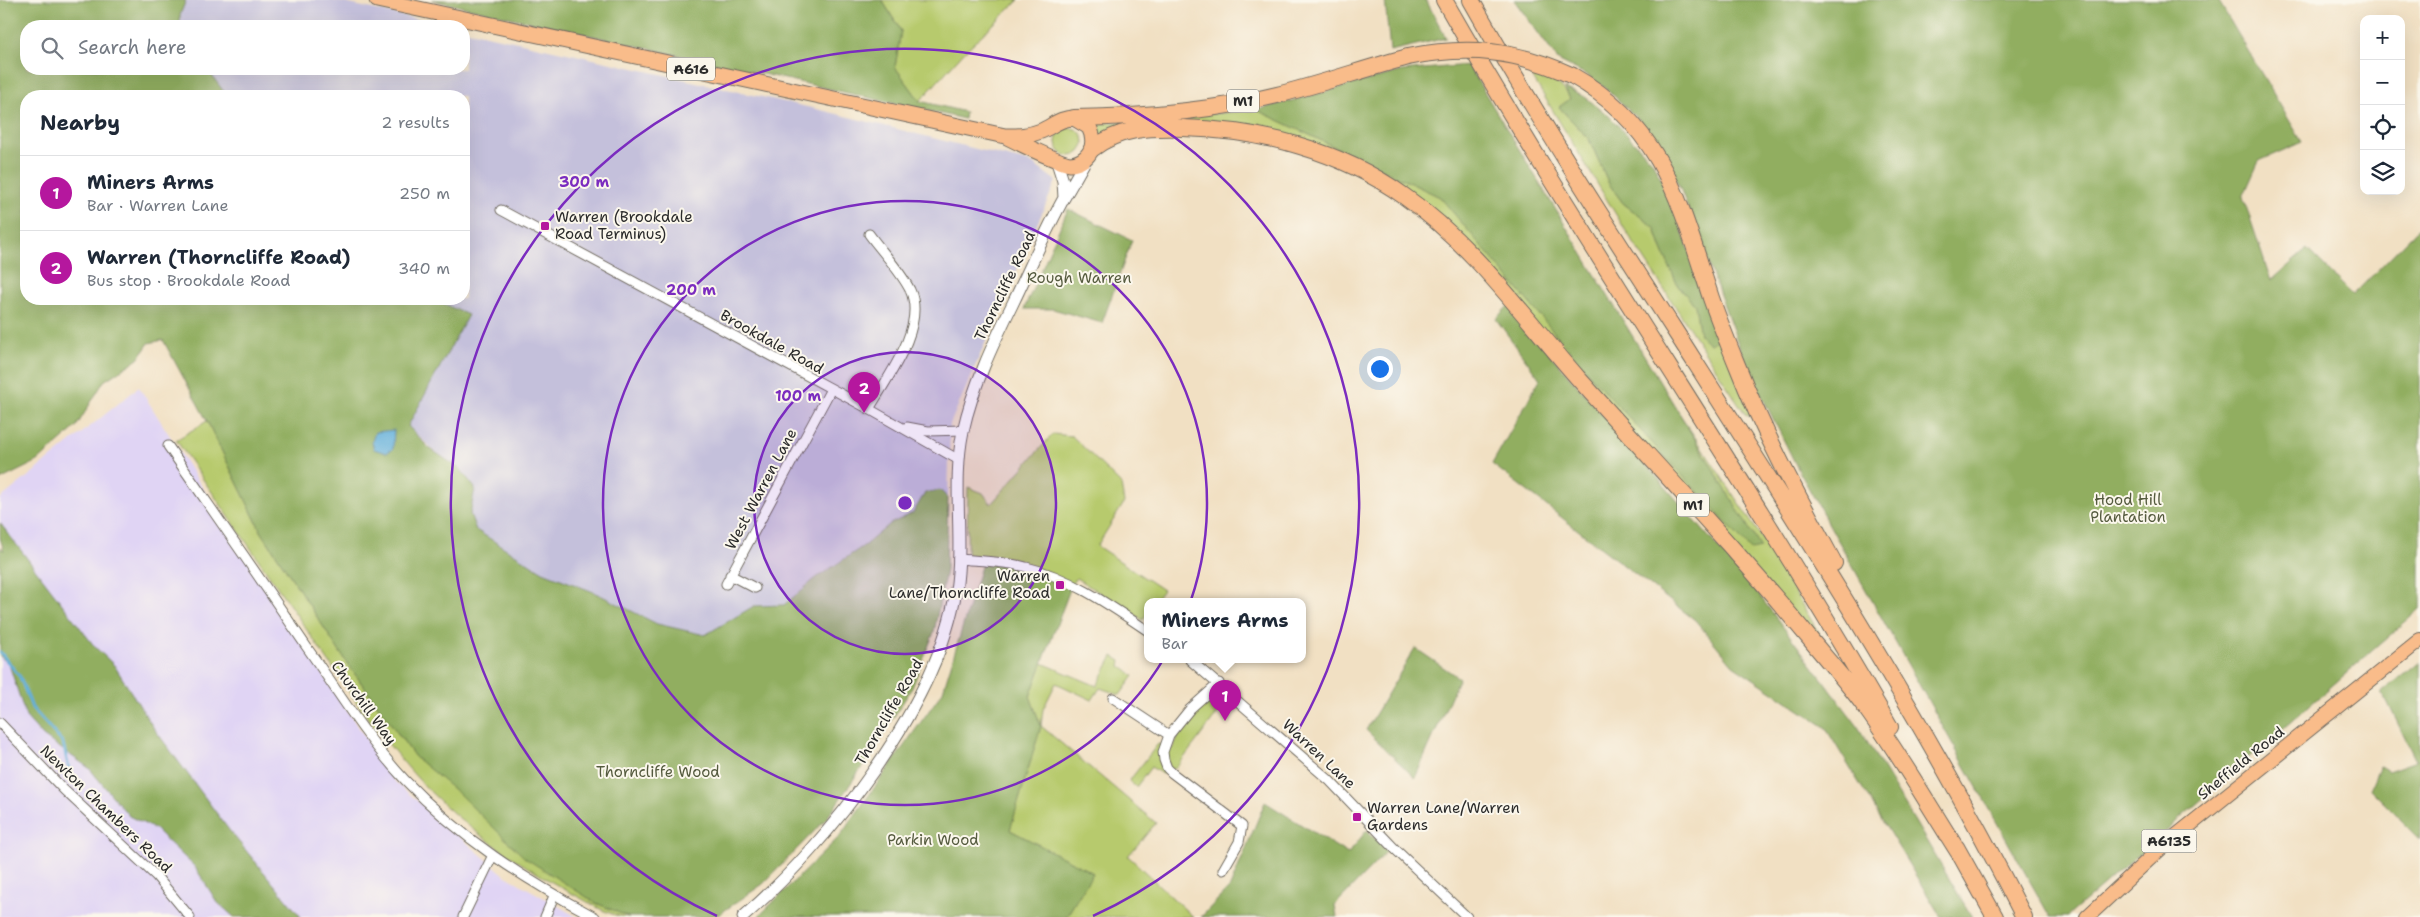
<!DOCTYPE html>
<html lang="en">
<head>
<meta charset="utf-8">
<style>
  body { margin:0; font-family:"Shantell Sans",sans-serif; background:#f2f2f3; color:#1f2937 }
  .controls { position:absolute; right:15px; top:15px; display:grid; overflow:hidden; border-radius:10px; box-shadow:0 5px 20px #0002 }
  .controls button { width:45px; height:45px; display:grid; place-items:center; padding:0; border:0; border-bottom:1px solid #e0e1e3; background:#fff; color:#1f2937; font:25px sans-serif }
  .you { position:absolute; left:1379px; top:368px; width:18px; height:18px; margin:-12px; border:4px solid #fff; border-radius:50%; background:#1a73e8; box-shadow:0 0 0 8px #1a73e833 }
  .badge { display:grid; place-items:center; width:32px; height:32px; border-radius:50%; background:#b5179e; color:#fff; font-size:16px; font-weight:700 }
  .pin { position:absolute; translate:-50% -41px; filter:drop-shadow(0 1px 2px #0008) }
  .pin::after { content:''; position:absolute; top:26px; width:18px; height:15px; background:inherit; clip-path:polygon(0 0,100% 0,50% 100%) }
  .popup { position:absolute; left:1144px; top:598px; width:162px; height:65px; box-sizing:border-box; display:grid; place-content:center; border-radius:10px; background:#fff; filter:drop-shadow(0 1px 4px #0005); font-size:16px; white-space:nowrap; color:#747a83 }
  .popup b { font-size:19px; color:#1f2937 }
  .popup::after { content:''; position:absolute; left:50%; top:100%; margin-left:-10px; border:10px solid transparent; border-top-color:#fff }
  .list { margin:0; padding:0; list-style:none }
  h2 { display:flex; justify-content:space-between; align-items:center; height:65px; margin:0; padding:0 20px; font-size:21px }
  h2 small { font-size:16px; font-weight:400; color:#747a83 }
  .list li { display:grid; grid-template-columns:32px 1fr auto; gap:15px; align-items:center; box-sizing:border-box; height:75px; padding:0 20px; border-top:1px solid #e0e1e3 }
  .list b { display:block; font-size:19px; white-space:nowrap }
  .list p { margin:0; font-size:16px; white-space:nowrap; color:#747a83 }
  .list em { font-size:16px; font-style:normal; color:#747a83 }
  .icon { flex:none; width:28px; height:28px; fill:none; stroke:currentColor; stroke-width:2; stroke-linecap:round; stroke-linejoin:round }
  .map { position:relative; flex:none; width:2420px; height:917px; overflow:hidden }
  .search { position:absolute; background:#fff; box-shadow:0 5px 20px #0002; left:20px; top:20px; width:450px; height:55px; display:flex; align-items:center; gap:12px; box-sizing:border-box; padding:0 18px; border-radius:20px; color:#747a83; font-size:19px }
  .panel { position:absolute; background:#fff; box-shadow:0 5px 20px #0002; left:20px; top:90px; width:450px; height:215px; border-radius:20px }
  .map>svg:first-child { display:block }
  .built { fill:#e0d4f4 }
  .industrial { fill:#c4c0db }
  .green { fill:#b7ca6d; stroke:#717a4c }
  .forest { fill:#91ae60; stroke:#5e6c46 }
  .water { fill:#61afdb; stroke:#466d83 }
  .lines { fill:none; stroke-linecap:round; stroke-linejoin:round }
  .stream { stroke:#61afdb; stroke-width:3 }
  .minor-casing { stroke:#706a60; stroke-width:11 }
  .tertiary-casing { stroke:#706a60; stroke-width:13 }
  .primary-casing { stroke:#706a60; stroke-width:16 }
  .trunk-casing { stroke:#706a60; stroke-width:17 }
  .motorway-casing { stroke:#706a60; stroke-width:18 }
  .minor { stroke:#fff; stroke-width:9 }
  .tertiary { stroke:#fff; stroke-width:11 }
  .primary { stroke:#f9bc8a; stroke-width:14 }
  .trunk { stroke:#f9bc8a; stroke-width:15 }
  .motorway { stroke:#f9bc8a; stroke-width:16 }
  .motorway-bridge-casing { stroke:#706a60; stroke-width:18; stroke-linecap:butt }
  .motorway-bridge { stroke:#f9bc8a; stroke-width:16 }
  .ring { fill:none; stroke:#7b2cbf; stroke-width:2.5 }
  .poi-dot { fill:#b5179e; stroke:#fbf7ec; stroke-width:2 }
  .labels { text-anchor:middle; stroke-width:4; stroke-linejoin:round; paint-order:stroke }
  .shield { fill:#fbf7ec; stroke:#696865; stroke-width:1 }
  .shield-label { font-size:14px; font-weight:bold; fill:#2b2b2b }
  .poi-label { font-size:15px; fill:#2b2b2b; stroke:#fbf7ec; text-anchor:start }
  .park-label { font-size:15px; fill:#555b3f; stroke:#fbf7ec }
  .street-label { font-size:15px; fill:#2b2b2b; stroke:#fbf7ec }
  .centre { fill:#7b2cbf; stroke:#fbf7ec; stroke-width:2.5 }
  .ring-label { font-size:15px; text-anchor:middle; font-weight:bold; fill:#7b2cbf; stroke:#fbf7ec; stroke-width:4; stroke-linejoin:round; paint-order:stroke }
</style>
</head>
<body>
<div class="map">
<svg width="2420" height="917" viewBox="0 0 2420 917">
  <rect width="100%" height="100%" fill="#fbf7ec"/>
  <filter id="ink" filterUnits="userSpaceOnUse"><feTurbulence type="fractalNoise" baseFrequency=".02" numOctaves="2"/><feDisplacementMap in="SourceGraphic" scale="10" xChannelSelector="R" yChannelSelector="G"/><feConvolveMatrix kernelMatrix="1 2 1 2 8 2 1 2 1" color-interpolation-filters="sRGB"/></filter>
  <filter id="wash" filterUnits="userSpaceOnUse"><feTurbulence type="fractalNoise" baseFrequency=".0096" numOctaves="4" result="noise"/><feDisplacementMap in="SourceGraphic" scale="20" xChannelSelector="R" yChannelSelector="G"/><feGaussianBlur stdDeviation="1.12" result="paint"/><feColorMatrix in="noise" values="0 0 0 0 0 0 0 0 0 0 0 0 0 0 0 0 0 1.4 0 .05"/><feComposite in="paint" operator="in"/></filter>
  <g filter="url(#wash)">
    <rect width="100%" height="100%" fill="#f1e0c3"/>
    <path class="built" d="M 139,387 L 258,576 L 394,781 L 506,876 L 577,917 L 301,917 L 229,830 L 153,727 L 114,665 L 95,647 L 0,523 L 0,499 Z
      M 0,656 L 9,664 L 26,717 L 43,736 L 89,768 L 129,816 L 155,829 L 195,867 L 217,902 L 234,917 L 0,917 Z"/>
    <path class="industrial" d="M 186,0 L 332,0 L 449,26 L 180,26 L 180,15 Z
      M 464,30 L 825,111 L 1032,163 L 1056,181 L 950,424 L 948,498 L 940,490 L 925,493 L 913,513 L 890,524 L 865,545 L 816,578 L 784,605 L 754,606 L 705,635 L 657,624 L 596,593 L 543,572 L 476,530 L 470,514 L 475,488 L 460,469 L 433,450 L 408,426 L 467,316 L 433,299 L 464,299 L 464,96 L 227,96 L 207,69 L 464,69 Z"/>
    <path class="green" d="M 882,0 L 1019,0 L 964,52 L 920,101 L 895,67 L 901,31 Z
      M 1530,73 C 1548,78 1562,82 1570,99 L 1559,107 L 1589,139 L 1609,184 L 1623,203 L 1655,228 L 1661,247 L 1678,286 L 1695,305 L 1700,335 L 1722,338 L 1751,417 L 1746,415 L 1626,231 Z
      M 1257,110 L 1440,197 L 1760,548 L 1677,410 L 1766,544 L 1820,635 L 1819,643 L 1417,197 L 1278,132 L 1100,134 L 1095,124 Z
      M1056 142a14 14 0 1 1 28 0a14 14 0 1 1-28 0Z
      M 207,421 L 261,531 L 349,666 L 415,757 L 596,903 L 629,917 C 609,917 591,903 573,894 C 526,868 479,838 439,800 C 414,777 393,749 371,723 L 176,440 Z
      M 1053,434 L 1072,436 L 1121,484 L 1124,503 L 1097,546 L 1163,590 L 1154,602 L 1148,602 L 1147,613 L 1143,620 L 1076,578 L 1072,584 L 967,560 L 968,487 L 983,493 L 991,504 Z
      M 1113,656 L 1121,661 L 1120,666 L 1134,676 L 1120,695 L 1100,688 L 1092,700 L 1056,683 L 1043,709 L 1041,726 L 1156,823 L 1128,856 L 1193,917 L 1066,917 L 1093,873 L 1010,830 L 1041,726 L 1030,697 L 1042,663 L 1097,686 Z
      M 1218,699 L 1227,701 L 1177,767 L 1162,774 L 1151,767 L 1136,787 L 1129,781 L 1158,744 L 1173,748 C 1180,730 1197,703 1218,699 Z"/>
    <path class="forest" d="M 0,0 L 186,0 L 180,15 L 180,26 L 26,26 L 26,69 L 207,69 L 227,96 L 26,96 L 26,299 L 433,299 L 468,315 L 408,426 L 429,448 L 460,469 L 475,488 L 470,514 L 476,530 L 543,572 L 596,593 L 657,624 L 705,635 L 754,606 L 784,605 L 816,578 L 865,545 L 890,524 L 913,513 L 925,493 L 940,490 L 948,498 L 946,570 L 934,632 L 912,688 L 864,764 L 827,818 L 763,884 L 715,917 L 629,917 L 596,903 L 525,858 L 458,793 L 415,757 L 349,666 L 261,531 L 207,421 L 163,340 L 149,343 L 138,359 L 104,381 L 76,427 L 38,461 L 0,480 Z
      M 432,0 L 882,0 L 901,31 L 895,67 L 920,101 L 965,112 L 964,119 Z
      M 1385,0 L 1426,0 L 1446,38 L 1390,51 Z
      M 1514,0 L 2218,0 L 2302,142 L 2259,161 L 2243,197 L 2271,281 L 2307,249 L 2353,295 L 2420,227 L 2420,609 L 2067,917 L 2050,917 L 1799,471 L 1745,362 L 1681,190 L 1651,132 L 1608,90 L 1585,74 L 1558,60 Z
      M 1468,65 L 1761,548 L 1751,550 L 1595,381 L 1440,197 L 1257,110 L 1402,71 Z
      M 1565,88 L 1585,97 L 1610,117 L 1652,161 L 1667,190 L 1722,338 L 1710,344 L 1700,335 L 1695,305 L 1678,286 L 1661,247 L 1655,228 L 1623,203 L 1609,184 L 1589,139 L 1559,107 L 1570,99 Z
      M 1068,209 L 1132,240 L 1102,323 L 1053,309 L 1024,309 Z
      M 1508,306 L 1756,591 L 1857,725 L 1972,917 L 1941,917 L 1825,727 L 1733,665 L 1695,620 L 1492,464 L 1540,379 L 1496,319 Z
      M 0,523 L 95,647 L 114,665 L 153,727 L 229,830 L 301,917 L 234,917 L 217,902 L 195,867 L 155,829 L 129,816 L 89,768 L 43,736 L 26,717 L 9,664 L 0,656 L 0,547 L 4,551 L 0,538 Z
      M 983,560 L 1003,562 L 1072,584 L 1030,696 L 1041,726 L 1010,830 L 1093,873 L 1066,917 L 758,917 L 840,836 L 943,691 Z
      M 1415,648 L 1459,678 L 1415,778 L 1366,730 Z
      M 2420,661 L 2420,839 L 2370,789 L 2380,766 L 2388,771 L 2416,761 L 2387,701 L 2380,694 Z
      M 1265,802 L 1348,854 L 1367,830 L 1387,851 L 1335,905 L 1337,917 L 1201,917 L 1230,887 Z"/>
    <path class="water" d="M 394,430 L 393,449 L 386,453 L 374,449 L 372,442 L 375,432 Z"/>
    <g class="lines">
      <path class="stream" d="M 0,652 L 20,677 L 32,708 L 63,743 L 69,769"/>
    </g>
  </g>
  <g filter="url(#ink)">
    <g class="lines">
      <g class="minor-casing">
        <path id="minor" d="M 501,210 L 869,409 L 959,460
          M 869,234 C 882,252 900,270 910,290 C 927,326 887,378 869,409
          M 907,427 L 928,431 L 963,430
          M 168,446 C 215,514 262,581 308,649 C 339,693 368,741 405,780 C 460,838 525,880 595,917
          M 958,559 C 981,561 1003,561 1026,567 C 1070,577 1111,606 1148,631
          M 730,575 L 755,588
          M 726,584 L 831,389
          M 1190,660 L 1329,780 L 1396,850 L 1467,917
          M 1219,683 L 1190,709 L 1169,735 L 1163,752 L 1164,760 L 1167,768 L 1172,773 L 1242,826 L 1239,842 L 1223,870
          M 1113,698 L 1169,735
          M 0,723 L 64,790 L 156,876 L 190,917
          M 463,917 L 492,857
          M 545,917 L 554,896"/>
      </g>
      <g class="tertiary-casing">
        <path id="tertiary" d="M 1056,159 L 1063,181 L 1064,198
          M 743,917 C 829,843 938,704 956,590 C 964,538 952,483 963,431 C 973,386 993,344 1013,303 C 1030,268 1045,232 1064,198 C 1072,184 1080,171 1087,157"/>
      </g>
      <g class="primary-casing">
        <path id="primary" d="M 2087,917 L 2160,849 L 2420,640"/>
      </g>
      <g class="trunk-casing">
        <path id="trunk" d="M 377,0 L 1005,136 C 1017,142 1060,163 1070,164 C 1078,164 1086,159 1090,152 C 1095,143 1093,135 1089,127 L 1074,118 C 1060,118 1053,126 1041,131 C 1029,136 1018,136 1005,136"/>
      </g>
      <g class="motorway-casing">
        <path id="motorway" d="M 1444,0 C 1585,247 1748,480 1890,727
          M 1471,0 C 1535,114 1606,224 1677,334 C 1799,525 1922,715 2024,917
          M 1573,76 C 1664,127 1681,207 1711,298 C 1719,321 1728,343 1737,365 C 1764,434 1799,498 1834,563
          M 1074,118 C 1139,117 1213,111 1277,95 C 1321,84 1364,69 1408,57
          M 1092,149 C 1119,128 1150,127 1183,128 C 1261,130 1340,150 1404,196 C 1473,244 1523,316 1578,378 C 1656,465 1736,549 1810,639 C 1828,661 1847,682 1863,704 C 1899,753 1929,806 1961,856
          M 1956,847 L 1995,917"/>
      </g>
      <use href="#minor" class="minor"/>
      <use href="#tertiary" class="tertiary"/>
      <use href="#primary" class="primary"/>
      <use href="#trunk" class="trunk"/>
      <use href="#motorway" class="motorway"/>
      <g class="motorway-bridge-casing">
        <path id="motorway-bridge" d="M 1408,57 C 1469,45 1517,50 1573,76"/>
      </g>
      <use href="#motorway-bridge" class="motorway-bridge"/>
    </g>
  </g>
  <circle cx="905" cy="503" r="151" fill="#7b2cbf" fill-opacity=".12"/>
  <g class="ring">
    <circle cx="905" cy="503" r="151"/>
    <circle cx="905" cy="503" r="302"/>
    <path d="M717 916A454 454 0 1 1 1093 916"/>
  </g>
  <g class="poi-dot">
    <rect x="540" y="221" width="10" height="10" rx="2.5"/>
    <rect x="1055" y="580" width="10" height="10" rx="2.5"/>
    <rect x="1352" y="812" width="10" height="10" rx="2.5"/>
  </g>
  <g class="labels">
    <g class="shield">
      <rect x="667" y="57.5" width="48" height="23" rx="4"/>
      <rect x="1227" y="89.5" width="32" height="23" rx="4"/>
      <rect x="1677" y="493.5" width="32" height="23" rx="4"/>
      <rect x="2141.5" y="829.5" width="55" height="23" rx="4"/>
    </g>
    <g class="shield-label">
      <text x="691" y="74">A616</text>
      <text x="1243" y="106">M1</text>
      <text x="1693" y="510">M1</text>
      <text x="2169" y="846">A6135</text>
    </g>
    <g class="poi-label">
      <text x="555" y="222">Warren (Brookdale<tspan x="555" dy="17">Road Terminus)</tspan></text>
      <text x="1050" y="581" text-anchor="end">Warren<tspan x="1050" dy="17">Lane/Thorncliffe Road</tspan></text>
      <text x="1367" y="813">Warren Lane/Warren<tspan x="1367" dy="17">Gardens</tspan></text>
    </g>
    <g class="park-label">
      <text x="1079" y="283">Rough Warren</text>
      <text x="2128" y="505">Hood Hill<tspan x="2128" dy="17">Plantation</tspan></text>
      <text x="658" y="777">Thorncliffe Wood</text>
      <text x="933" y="845">Parkin Wood</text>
    </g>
    <g class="street-label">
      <text transform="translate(1005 286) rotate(-64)" y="5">Thorncliffe Road</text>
      <text transform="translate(772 342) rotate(29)" y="5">Brookdale Road</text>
      <text transform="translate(761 489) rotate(-62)" y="5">West Warren Lane</text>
      <text transform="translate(364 703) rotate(54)" y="5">Churchill Way</text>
      <text transform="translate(889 712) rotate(-60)" y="5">Thorncliffe Road</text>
      <text transform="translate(1319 754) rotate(43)" y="5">Warren Lane</text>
      <text transform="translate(2241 763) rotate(-39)" y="5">Sheffield Road</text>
      <text transform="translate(106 809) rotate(44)" y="5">Newton Chambers Road</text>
    </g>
  </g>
  <circle cx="905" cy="503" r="8" class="centre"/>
  <g class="ring-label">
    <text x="584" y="187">300 m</text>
    <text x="691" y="295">200 m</text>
    <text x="798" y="401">100 m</text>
  </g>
</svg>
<div class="controls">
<button>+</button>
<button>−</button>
<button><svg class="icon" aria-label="locate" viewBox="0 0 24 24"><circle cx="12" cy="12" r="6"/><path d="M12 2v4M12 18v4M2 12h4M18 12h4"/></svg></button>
<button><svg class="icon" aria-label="layers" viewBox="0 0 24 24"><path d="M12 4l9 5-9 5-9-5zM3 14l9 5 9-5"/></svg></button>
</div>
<div class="you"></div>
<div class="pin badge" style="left:1225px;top:721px">1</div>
<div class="popup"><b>Miners Arms</b>Bar</div>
<div class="pin badge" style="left:864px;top:413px">2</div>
<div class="search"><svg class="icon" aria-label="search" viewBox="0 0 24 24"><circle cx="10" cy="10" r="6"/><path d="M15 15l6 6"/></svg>Search here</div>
<section class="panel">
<h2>Nearby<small>2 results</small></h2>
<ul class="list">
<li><span class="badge">1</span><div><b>Miners Arms</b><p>Bar · Warren Lane</p></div><em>250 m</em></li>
<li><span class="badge">2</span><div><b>Warren (Thorncliffe Road)</b><p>Bus stop · Brookdale Road</p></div><em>340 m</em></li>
</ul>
</section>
</div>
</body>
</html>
